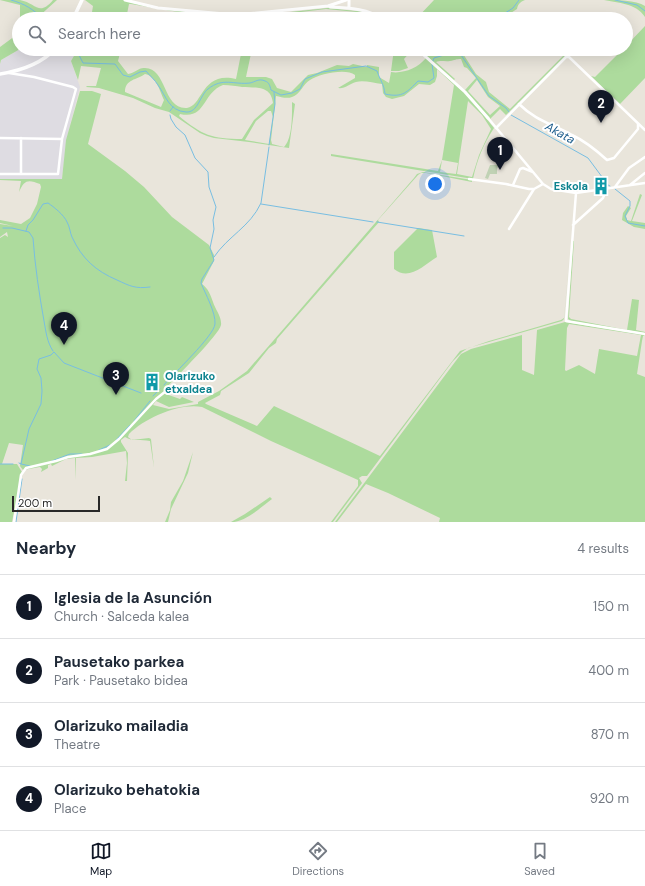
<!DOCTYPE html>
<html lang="en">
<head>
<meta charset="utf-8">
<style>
  body { margin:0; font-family:"DM Sans",sans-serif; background:#f6f6f7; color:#1f2937 }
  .scale { position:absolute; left:12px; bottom:10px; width:88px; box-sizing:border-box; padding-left:4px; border:2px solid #282828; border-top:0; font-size:11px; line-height:14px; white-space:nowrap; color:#282828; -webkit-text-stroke:3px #fff; paint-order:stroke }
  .you { position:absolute; left:435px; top:184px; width:14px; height:14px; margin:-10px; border:3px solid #fff; border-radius:50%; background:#1a73e8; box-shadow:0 0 0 6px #1a73e833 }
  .badge { display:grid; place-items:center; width:26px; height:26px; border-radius:50%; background:#111827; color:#fff; font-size:13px; font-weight:700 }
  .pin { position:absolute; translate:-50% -33px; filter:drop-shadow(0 1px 2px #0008) }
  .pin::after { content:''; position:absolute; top:21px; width:14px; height:12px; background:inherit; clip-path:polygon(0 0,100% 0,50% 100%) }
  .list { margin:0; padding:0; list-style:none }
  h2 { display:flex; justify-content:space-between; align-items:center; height:52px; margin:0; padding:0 16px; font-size:17px }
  h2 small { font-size:13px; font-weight:400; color:#747a83 }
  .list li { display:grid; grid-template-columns:26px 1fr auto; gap:12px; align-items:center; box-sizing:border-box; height:64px; padding:0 16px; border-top:1px solid #e0e1e3 }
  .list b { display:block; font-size:15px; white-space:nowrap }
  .list p { margin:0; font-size:13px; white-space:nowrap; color:#747a83 }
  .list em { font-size:13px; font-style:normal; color:#747a83 }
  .icon { flex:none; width:22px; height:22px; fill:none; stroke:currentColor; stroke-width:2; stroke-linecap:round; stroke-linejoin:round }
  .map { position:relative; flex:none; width:645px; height:522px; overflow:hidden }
  .search { position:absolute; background:#fff; box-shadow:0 4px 16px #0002; left:12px; right:12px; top:12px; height:44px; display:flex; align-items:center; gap:10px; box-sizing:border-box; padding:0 14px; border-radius:22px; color:#747a83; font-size:15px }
  .sheet { height:308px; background:#fff }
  nav { display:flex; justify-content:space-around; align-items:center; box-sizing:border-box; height:56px; border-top:1px solid #e0e1e3; background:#fff; font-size:11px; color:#747a83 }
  nav a { display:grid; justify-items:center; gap:2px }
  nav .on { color:#111827 }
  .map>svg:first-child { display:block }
  .industrial { fill:#dedce2 }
  .green { fill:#addb9d; fill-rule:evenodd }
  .cemetery { fill:#c0d2b4 }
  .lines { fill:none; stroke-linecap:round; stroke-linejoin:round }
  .stream { stroke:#78bee2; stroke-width:1 }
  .minor { stroke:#fff; stroke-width:2.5 }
  .tertiary { stroke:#fff; stroke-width:3 }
  .secondary { stroke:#fff; stroke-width:3.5 }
  .labels { text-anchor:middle; stroke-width:4; stroke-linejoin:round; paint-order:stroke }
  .culture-label { font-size:11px; font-weight:bold; fill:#0d838f; stroke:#fff; text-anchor:end }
  .water-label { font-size:12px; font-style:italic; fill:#1a5b8b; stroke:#fff }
</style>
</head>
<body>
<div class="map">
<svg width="645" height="522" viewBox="0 0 645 522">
  <rect width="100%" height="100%" fill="#e9e5db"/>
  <path class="industrial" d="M 20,49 L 78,49 L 71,61 L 80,87 L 67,137 L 62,179 L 0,179 L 0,64 L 1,60 Z"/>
  <path class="green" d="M 0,0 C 6,0 13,0 20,0 C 36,3 39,17 53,0 L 57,0 L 36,19 L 20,19 L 20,5 Z
    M 85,0 L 123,0 L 133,3 L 171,10 L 228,16 L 249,16 L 249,19 L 247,19 L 246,17 C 207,17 169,11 131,4 L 129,4 L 126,19 L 87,19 L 91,18 L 93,6 Z
    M 434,0 L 550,0 L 525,0 C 520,2 518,4 517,9 L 501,19 L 416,19 Z
    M 604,0 C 616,0 636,0 645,6 L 645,17 C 636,3 618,3 604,0 Z
    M 328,8 L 365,12 L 380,19 L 377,19 L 367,13 L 326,9 L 259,17 L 258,19 L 255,19 L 255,17 L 252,16 Z
    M 645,26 L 645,78 L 620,104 L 591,76 L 595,77 L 623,49 L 626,49 L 626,46 Z
    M 19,33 L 20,49 L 1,60 L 0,64 L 0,47 Z
    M 78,49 L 121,49 L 118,61 L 128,74 C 135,73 139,67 145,68 C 167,68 163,110 187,108 C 203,106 201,71 236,79 L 242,49 L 252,49 L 246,77 L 266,77 L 272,79 L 277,88 L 291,92 L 308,75 L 317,73 L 337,65 L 349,66 L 353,64 L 367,67 L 367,65 L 379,67 L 379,77 L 389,83 L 391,72 C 403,74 418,68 426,58 L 469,97 L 494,128 C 483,145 477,160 473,179 L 331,156 L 331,154 L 438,171 L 442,160 L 454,85 L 437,69 L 437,76 L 435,82 L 430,85 L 419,84 L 404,96 L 392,99 L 386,97 L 383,93 L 382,84 C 373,83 364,80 356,82 C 349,84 345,89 338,88 L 355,78 L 355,75 C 346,68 319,74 310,80 C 303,84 300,95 292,97 C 287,99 281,97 276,96 L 271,140 L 272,144 L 284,147 C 293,138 292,113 292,102 L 295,104 L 289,148 L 249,142 L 214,138 L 207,136 L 200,133 L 169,112 L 155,108 L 133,98 L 99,88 L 86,87 L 87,86 L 96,86 L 101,68 L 81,66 L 78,80 L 71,61 ZM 145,74 C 156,76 160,91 164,100 L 161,107 L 125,92 C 125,79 137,80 145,74 ZM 223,85 C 230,85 236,86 242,87 C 256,88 271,85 273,103 L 254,120 L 242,139 C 212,139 202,135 179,116 L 180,114 C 206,120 202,93 223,85 ZM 468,101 L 482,115 L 491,129 L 479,155 L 472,177 L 457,174 ZM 268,111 L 271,111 L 273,117 L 269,144 L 245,140 L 256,121 ZM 442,160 L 458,163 L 456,174 L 440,172 Z
    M 394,49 L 413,49 L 404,59 L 408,68 L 399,71 L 391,71 Z
    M 419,49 L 460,49 L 476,74 L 486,82 L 489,92 L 510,109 L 567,52 L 568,54 L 566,55 L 506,115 L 500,109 L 490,119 L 465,90 L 476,78 L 467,68 L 464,67 L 461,59 C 456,59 455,60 450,61 C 445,62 441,60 436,62 L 455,79 L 454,80 ZM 477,80 L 488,97 L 500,106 L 490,115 L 468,91 Z
    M 80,91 L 92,91 L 101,94 L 88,144 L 125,171 L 144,187 L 172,217 L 209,245 L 214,255 L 214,261 L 202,284 C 208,288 211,296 213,302 C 215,309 222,317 221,325 C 219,335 176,377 167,387 L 163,393 L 180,399 L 182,397 L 194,402 L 169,407 L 156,401 L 153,405 L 169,409 L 198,404 L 198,402 L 219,391 L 247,371 L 414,178 L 417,174 L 423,172 L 472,180 L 472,182 L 426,173 L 421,173 L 418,175 L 378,220 L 379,222 L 277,339 L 276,343 L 269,348 L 249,373 L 221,391 L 220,395 L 205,403 L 206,404 L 257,426 L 274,406 L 380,456 L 460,351 L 489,341 L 561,320 L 564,318 L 571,240 L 564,319 L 562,321 L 468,348 L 462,352 L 453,361 L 367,476 L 362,476 L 359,478 L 362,483 L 333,522 L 331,522 L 358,486 L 358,480 L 271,441 L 202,407 C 179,403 145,418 129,434 L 128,437 L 132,440 L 149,438 L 151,439 L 154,468 L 150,441 C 141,439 133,442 125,437 L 121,440 L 121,442 L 128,453 L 127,481 L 125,481 L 127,463 L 126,451 L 92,457 L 76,458 L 76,480 L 75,458 L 66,459 L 52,466 L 51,464 L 48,465 L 48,468 L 41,472 L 42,469 L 40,467 L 23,470 L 20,466 L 23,445 L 9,443 L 2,464 L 17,464 L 22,472 L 12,522 L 0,522 L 0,238 L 5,235 L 8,237 L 7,232 L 0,237 L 0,224 L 13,226 L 0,223 L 0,220 L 21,224 L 30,218 L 37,204 L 41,187 L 40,184 C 28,179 24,180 19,192 L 21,181 L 0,180 L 0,179 L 62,179 L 66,140 Z
    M 640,194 L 642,195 L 632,221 L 645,223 L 645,229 L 634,227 L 622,220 L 623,213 L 628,206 L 631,208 L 626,216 L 627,220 L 631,221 Z
    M 418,228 L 432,230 L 437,257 C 423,266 409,281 394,269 L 394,252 Z
    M 573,241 L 574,241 L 569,317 L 571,319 L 627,330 L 632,299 L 639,300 L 636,330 L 645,332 L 645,333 L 571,321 L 568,319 Z
    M 565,322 L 645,335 L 643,336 L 642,341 L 637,374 L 645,377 L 645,522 L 439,522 L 440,518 L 388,493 L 366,484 L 337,522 L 335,522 L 461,354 L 471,349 L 522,335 L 522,370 L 534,375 L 537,330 ZM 569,324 L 641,335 L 637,356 L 599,349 L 595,374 L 579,365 L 566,371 L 565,370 L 567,328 Z
    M 193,452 L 188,473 L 171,509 L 168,522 L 165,522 L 170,510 L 171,502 L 183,481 Z
    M 270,497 L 272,499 C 261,507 246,522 231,522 L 245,514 Z"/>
  <path class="cemetery" d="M 490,165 L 500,165 L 497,168 L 497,174 L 490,174 L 488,179 L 485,178 Z"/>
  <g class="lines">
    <path class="stream" d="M 11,0 C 25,4 33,9 43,19
      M 615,0 L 637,5 L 645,11
      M 485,19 L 502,15 L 513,8 L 519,0
      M 82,49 L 79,55 L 83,63 L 115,64 L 123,75 L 130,77 L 140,72 L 146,71 C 150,76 155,80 158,85 C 166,96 169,111 186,112 C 198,113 200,95 208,89 C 223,77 234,85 250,83 C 255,82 259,78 265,81 C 269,82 270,86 271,90 L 281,95 L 292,93 L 300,89 L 305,79 L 322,72 L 366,66 L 377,71 C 380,80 384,84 385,94 C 403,98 407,92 418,81 L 428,82 L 434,78 L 432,64
      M 455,52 L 461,55 L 489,96 L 506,108 L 509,112
      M 433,61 L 434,58 L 454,52 L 455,49
      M 170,111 L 173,107
      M 511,115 L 588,158 L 608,185 L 610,186
      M 269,145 L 275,104 L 274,92
      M 615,189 L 630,201 L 630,206 L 625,216 L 628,223 L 645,226
      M 261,204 L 373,222
      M 377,222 L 464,236
      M 3,228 L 12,228 L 29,232 L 33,238 C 35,266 39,293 44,321 C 46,332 47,342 53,351
      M 26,231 L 28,225 L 33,220 L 43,204 L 48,203 C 54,207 64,215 67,222 C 70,227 70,233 72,237 C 82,259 96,271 117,280 C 130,286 135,289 150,287
      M 214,257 C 228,236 250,227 261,203 L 269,147
      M 164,385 C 173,374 214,336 215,324 C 216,313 205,293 201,283 L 202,279 L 214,260 L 210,248 L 214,229 L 213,220 L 216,207 L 209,187 L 208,172 L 195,158 L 185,135 L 176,127 L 171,119 L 170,115
      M 153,396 L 160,389
      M 134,421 L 150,401
      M 116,440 L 130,425
      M 99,450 L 110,445
      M 52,461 L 70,454 L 82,454
      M 19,463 L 21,464 L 29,429 L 41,404 L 42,391 L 41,378 L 37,369 L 39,359 L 51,355 L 54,352 L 64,363 L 141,393
      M 0,464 L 13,464
      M 21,464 L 30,466
      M 16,522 L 22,479"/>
    <path class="minor" d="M 519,104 C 535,120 552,124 572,135 C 585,141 596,150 607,160 L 614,158 L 638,129 L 638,124
      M 488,118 L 543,184 L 551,189 L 576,193 L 645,183
      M 496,128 L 566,57 L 569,57 L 645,130
      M 0,138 L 62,139
      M 0,174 L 58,174 L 62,139 L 76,89 L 73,87 L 34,77 L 9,73
      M 21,174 L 21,138
      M 469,179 L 506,184 L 529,189 L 534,189 L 543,184
      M 513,185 L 520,169 L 523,168 L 533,172
      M 630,185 L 645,173
      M 615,187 L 629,168 L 645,157
      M 576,193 L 566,321 L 645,334
      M 573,225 L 603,198 L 606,190
      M 509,229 L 534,189
      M 14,522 L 21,475 L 26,468 L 56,461 L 68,457 L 90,454 L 107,449 L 119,439 L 156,399 L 166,391"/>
    <path class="tertiary" d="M 125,0 L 158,8 L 236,15 L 328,6 L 346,0
      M 349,0 L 349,8
      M 330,7 C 348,8 367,8 382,19
      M 417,49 L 465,92 L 488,118"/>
    <path class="secondary" d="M 73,19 L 82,0
      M 0,74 C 19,71 41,64 55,49"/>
  </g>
  <defs>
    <g id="building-bare" transform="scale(1.38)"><path d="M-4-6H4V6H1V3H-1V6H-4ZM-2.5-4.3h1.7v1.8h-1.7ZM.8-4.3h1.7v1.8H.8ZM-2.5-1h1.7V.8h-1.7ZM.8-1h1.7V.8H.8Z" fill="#0f9aa8" stroke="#fff" stroke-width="2.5" paint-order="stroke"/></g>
  </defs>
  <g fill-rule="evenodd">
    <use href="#building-bare" x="601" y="186"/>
    <use href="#building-bare" x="152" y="382"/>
  </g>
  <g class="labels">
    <g class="culture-label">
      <text x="588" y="190">Eskola</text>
      <text x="165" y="380" text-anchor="start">Olarizuko<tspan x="165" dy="13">etxaldea</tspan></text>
    </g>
    <g class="water-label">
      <text transform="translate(560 133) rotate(29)" y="4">Akata</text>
    </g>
  </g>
</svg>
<div class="scale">200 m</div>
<div class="you"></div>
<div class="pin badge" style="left:500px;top:170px">1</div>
<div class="pin badge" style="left:601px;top:123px">2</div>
<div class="pin badge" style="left:116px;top:395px">3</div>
<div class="pin badge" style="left:64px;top:345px">4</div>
<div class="search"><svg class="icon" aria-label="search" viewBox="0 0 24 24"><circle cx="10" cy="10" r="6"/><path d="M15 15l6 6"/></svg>Search here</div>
</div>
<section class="sheet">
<h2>Nearby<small>4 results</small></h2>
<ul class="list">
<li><span class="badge">1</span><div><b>Iglesia de la Asunción</b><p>Church · Salceda kalea</p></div><em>150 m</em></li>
<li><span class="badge">2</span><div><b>Pausetako parkea</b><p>Park · Pausetako bidea</p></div><em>400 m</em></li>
<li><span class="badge">3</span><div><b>Olarizuko mailadia</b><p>Theatre</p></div><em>870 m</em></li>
<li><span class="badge">4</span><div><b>Olarizuko behatokia</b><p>Place</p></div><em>920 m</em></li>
</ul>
</section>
<nav>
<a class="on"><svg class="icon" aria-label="map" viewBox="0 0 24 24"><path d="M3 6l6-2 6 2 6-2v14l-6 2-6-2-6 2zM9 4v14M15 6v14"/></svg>Map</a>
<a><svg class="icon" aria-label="directions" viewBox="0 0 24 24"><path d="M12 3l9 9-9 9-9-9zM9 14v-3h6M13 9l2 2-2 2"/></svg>Directions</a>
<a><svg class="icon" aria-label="saved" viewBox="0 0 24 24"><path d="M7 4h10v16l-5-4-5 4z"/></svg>Saved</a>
</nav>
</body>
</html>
